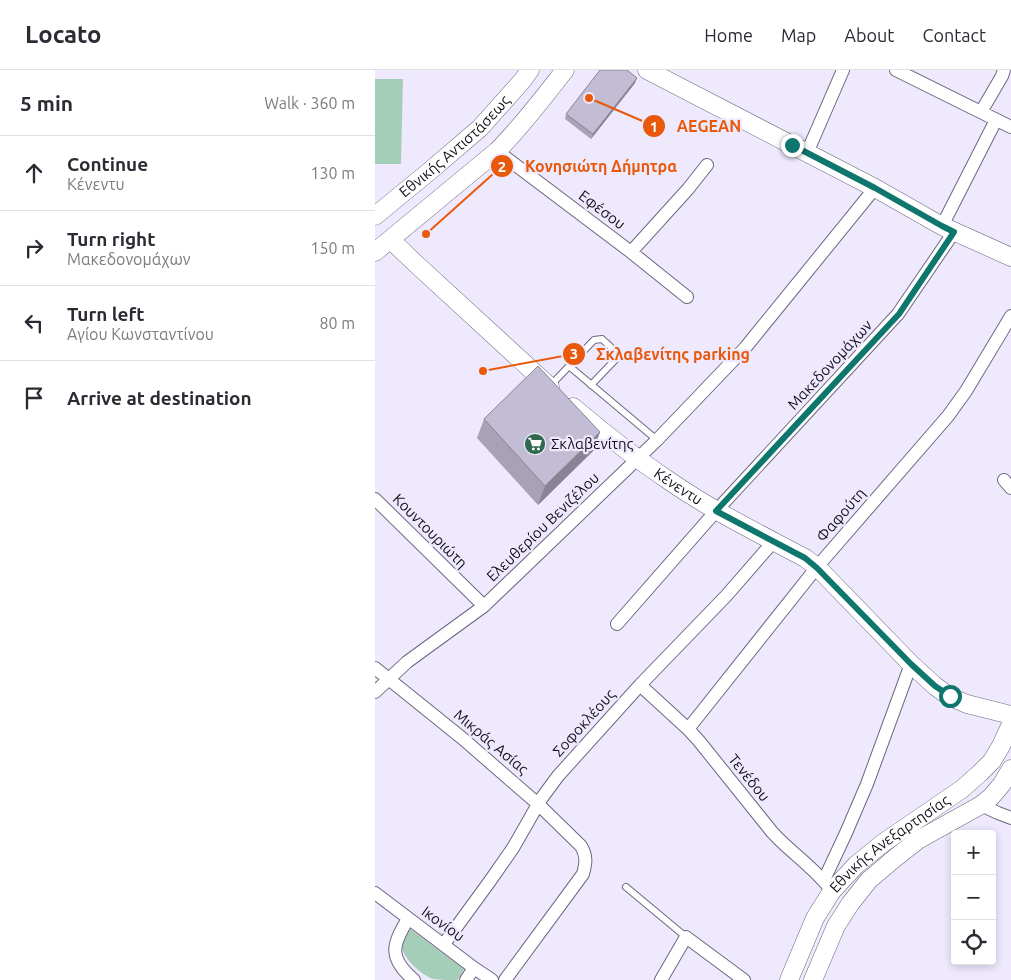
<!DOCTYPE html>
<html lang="en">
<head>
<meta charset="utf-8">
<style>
  body { margin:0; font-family:Ubuntu,sans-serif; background:#f2f2f3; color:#2b2b33 }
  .controls { position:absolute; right:15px; bottom:15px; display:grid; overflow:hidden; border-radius:5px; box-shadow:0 2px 8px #0003 }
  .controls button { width:45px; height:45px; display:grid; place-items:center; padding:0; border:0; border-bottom:1px solid #e1e1e2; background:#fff; color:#2b2b33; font:25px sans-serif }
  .stop { position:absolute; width:15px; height:15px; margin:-11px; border:4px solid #0f766e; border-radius:50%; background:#fff }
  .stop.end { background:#0f766e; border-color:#fff; box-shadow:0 1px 5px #0008 }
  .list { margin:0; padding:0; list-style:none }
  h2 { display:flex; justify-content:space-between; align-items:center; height:65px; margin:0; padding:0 20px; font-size:21px }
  h2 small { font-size:16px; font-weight:400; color:#7c7c81 }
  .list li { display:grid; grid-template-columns:32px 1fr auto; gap:15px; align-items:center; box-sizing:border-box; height:75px; padding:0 20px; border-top:1px solid #e1e1e2 }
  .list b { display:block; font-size:19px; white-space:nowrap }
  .list p { margin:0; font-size:16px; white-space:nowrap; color:#7c7c81 }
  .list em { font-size:16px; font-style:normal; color:#7c7c81 }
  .icon { flex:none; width:28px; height:28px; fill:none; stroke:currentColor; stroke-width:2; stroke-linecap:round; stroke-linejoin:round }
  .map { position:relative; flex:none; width:636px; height:910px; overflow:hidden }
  header { display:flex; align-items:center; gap:30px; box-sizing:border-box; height:70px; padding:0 25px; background:#fff; border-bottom:1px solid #e1e1e2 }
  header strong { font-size:24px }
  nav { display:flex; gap:28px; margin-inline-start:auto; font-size:18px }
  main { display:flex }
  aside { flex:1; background:#fff }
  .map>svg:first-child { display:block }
  .green { fill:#a5ceb9 }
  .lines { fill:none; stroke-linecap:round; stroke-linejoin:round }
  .lane-casing { stroke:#6e677e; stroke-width:8 }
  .street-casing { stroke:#6e677e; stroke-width:14 }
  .secondary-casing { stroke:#6e677e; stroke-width:19 }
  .lane { stroke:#fff; stroke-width:6 }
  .street { stroke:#fff; stroke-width:12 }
  .secondary { stroke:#fff; stroke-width:18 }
  .wall { fill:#a8a2b7 }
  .shaded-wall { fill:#888495 }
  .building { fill:#c3bcd5; stroke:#888495 }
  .route { stroke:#0f766e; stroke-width:6 }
  .labels { text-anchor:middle; stroke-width:4.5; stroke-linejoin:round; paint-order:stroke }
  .street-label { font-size:15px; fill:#131019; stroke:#efe9fe }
  .poi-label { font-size:15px; fill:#131019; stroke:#efe9fe; text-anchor:start }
  .leader { fill:none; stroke:#e8590c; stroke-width:2 }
  .callout-dot { fill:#e8590c; stroke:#efe9fe; stroke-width:2 }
  .mark-label { font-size:15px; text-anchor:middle; font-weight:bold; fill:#fff }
  .callout-label { font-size:16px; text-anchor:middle; font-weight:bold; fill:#e8590c; stroke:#efe9fe; stroke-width:4.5; stroke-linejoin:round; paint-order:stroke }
</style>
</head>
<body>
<header>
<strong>Locato</strong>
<nav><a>Home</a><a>Map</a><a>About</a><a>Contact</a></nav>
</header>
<main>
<aside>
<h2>5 min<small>Walk · 360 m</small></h2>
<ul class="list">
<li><svg class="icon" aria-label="ahead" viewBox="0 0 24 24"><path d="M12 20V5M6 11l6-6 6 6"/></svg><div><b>Continue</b><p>Κένεντυ</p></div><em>130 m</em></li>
<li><svg class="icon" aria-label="right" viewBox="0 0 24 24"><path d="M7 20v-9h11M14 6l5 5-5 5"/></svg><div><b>Turn right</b><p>Μακεδονομάχων</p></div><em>150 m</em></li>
<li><svg class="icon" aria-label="left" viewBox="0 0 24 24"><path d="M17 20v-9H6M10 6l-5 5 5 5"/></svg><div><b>Turn left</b><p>Αγίου Κωνσταντίνου</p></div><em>80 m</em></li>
<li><svg class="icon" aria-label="arrive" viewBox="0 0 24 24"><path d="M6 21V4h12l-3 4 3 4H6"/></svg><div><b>Arrive at destination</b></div></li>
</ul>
</aside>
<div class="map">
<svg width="636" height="910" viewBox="0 0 636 910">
  <rect width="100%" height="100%" fill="#efe9fe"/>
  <path class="green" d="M 0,9 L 28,9 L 26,94 L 0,94 Z
    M 34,858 L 89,899 L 84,908 L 82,910 C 75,910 65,910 58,909 C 48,906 27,888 27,876 C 27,870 31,863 34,858 Z"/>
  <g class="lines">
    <g class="lane-casing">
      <path id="lane" d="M 194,296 L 282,370
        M 175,316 L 219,270 L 227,269 C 233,275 242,280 240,290 L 216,315
        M 251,817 L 311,867"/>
    </g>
    <g class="street-casing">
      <path id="street" d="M 521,0 L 636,57
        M 606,42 L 627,6 L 629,0
        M 122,81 L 256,182 L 312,227
        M 432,83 L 468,0
        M 567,156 L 621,50
        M 256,182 L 313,119 L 332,95
        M 629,410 L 636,418
        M 0,429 L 109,536
        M 242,554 L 341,441 L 523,244 L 579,162
        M 0,598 L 87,668 L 163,734 L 206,776 C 212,786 211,793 208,804 L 130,910
        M 265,615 L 313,659 L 324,671 L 397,762 C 416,783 440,798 457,821
        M 0,622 L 32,592 L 109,536 L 282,370 L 370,278 L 500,118
        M 313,659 L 442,497 L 573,346 L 591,321 L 636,246
        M 606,735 L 623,743 L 636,748
        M 449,810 L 471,763 L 492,714 L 536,594
        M 0,823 L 99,898 L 117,910
        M 33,849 C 17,875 13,888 39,910
        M 69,874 L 115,811 L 138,778 L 166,729 L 183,706 L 265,615 L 351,526 L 398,472
        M 91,910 L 99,898
        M 286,910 L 311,867 L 369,910"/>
    </g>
    <g class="secondary-casing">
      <g id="secondary">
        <path d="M 272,0 L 500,118 L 567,156 L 636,187"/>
        <path id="s1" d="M 0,146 L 56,100 L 105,58 L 147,11 L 155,0"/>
        <path d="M 16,170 L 40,193 L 175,317"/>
        <path d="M 0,182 L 122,81 C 147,56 168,28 190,0"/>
        <path id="s2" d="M 198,337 C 229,363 260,388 293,410 C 336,440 383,463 430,488 L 442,497 L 536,594 L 560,616 L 575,627 L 592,634 L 636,645"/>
        <path id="s3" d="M 414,910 L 440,848 L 457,821 L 481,795 L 508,773 L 587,719 L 605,703 L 617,691 L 626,676 L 636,654"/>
        <path d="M 438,910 L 461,856 L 475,834 L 494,810 L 520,788 L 543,770 L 606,735 L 616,727 L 627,714 L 636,699"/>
      </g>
    </g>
    <use href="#lane" class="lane"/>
    <use href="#street" class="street"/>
    <use href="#secondary" class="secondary"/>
  </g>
  <path class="wall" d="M 260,13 L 216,69 L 190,49 L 191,44 Z
    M 109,349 L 225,362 L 218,381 L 163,435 L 102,368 Z"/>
  <path class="shaded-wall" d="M 262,8 L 260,13 L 216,69 L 218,64 Z
    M 225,362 L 218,381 L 163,435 L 170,416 Z"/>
  <path class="building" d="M 225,0 L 252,0 L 262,8 L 218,64 L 191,44 Z
    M 163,296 L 225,362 L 170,416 L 109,349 Z"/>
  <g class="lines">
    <path class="route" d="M 417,75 L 500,118 L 567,156 L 579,162 L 524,244 L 341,441 L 430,488 L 442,498 L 536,594 L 560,616 L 575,626"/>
  </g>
  <defs>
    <g id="supermarket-disc" transform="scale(1.125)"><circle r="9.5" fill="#316950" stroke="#efe9fe"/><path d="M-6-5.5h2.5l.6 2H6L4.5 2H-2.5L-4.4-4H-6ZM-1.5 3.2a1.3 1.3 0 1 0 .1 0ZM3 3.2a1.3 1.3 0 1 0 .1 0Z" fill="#fff"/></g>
  </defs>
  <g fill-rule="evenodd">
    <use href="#supermarket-disc" x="160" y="374"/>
  </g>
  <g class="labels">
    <g class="street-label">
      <text dy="5" stroke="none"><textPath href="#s1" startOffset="106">Εθνικής Αντιστάσεως</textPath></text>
      <text transform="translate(227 140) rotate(37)" y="5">Εφέσου</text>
      <text transform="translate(455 295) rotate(-47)" y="5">Μακεδονομάχων</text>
      <text dy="5" stroke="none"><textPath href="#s2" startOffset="132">Κένεντυ</textPath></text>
      <text transform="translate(466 445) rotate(-49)" y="5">Φαφούτη</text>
      <text transform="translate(168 457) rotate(-44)" y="5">Ελευθερίου Βενιζέλου</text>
      <text transform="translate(55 461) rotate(45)" y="5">Κουντουριώτη</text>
      <text transform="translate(209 653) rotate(-48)" y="5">Σοφοκλέους</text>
      <text transform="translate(116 672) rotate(40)" y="5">Μικράς Ασίας</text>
      <text transform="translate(374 708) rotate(51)" y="5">Τενέδου</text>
      <text dy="5" stroke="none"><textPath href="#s3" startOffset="174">Εθνικής Ανεξαρτησίας</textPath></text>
      <text transform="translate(68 854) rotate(36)" y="5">Ικονίου</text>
    </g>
    <g class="poi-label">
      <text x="176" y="379">Σκλαβενίτης</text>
    </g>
  </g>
  <path class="leader" d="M214 28L279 56M51 164L127 96M108 301L199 284"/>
  <g class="callout-dot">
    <circle cx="214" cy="28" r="5"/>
    <circle cx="51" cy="164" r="5"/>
    <circle cx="108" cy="301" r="5"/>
    <circle cx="279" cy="56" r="12"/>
    <circle cx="127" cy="96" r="12"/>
    <circle cx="199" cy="284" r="12"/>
  </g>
  <g class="mark-label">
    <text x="279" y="62">1</text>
    <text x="127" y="102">2</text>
    <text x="199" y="289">3</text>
  </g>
  <g class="callout-label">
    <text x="334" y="62">AEGEAN</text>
    <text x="226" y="102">Κονησιώτη Δήμητρα</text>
    <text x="298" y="290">Σκλαβενίτης parking</text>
  </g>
</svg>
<div class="controls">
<button>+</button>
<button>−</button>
<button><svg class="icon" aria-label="locate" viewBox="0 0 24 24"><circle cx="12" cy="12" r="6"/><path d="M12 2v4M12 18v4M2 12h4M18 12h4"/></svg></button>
</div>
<div class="stop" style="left:575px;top:626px"></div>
<div class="stop end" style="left:417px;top:75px"></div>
</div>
</main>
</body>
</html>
